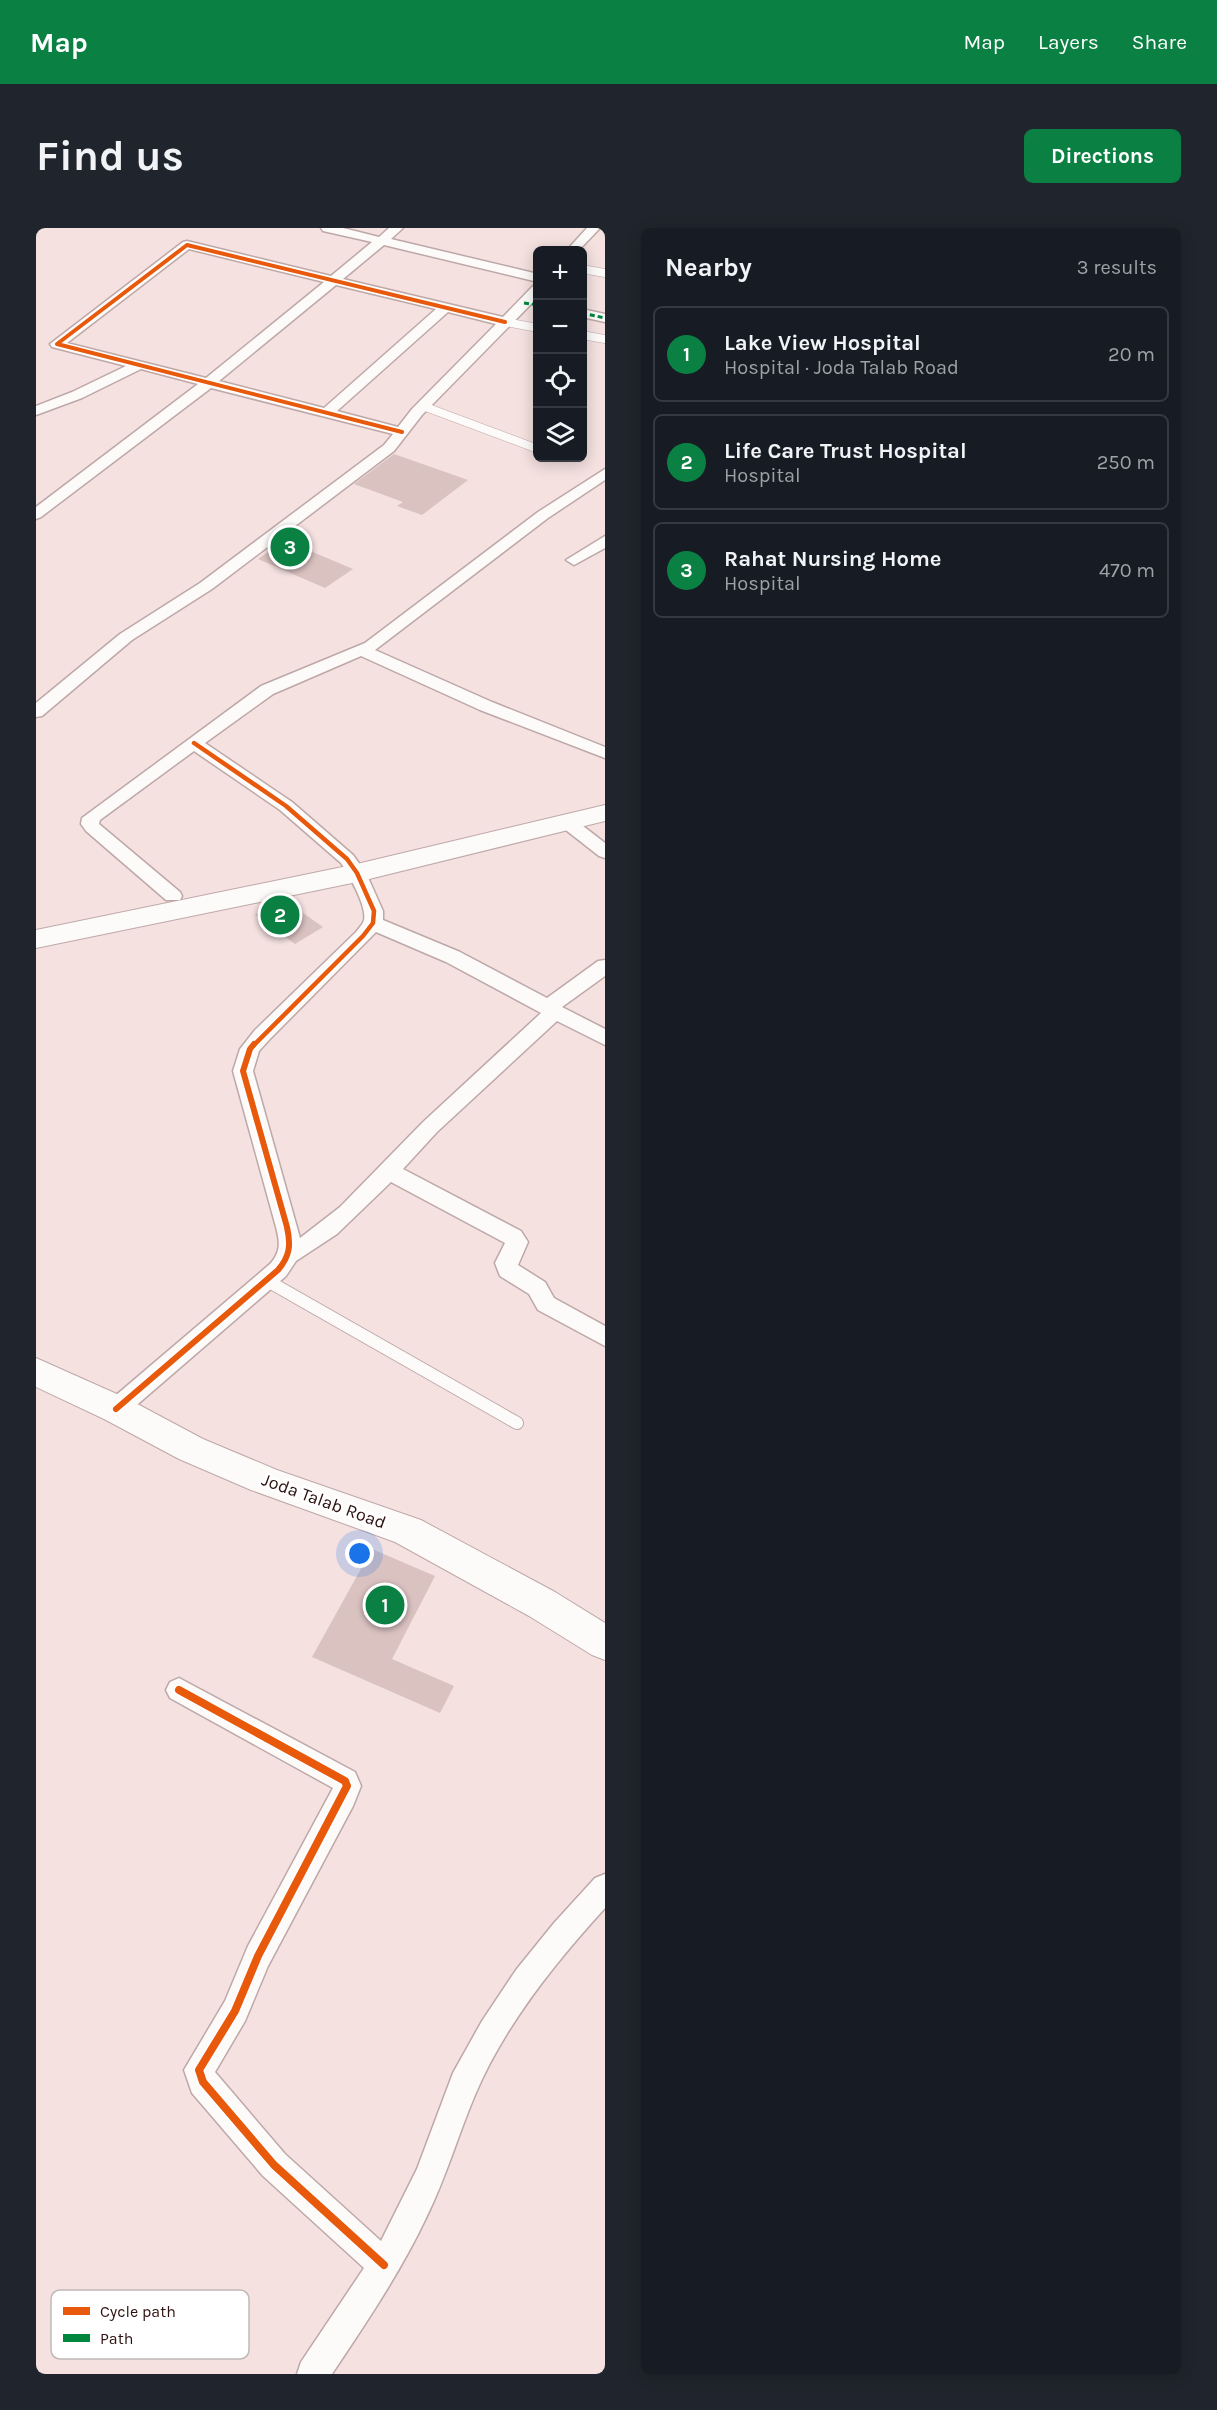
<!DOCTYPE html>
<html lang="en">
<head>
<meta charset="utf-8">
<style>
  body { margin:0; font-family:Karla,sans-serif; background:#20242c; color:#f1f3f6 }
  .controls { position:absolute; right:18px; top:18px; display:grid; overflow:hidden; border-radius:9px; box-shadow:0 3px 15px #0003 }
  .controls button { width:54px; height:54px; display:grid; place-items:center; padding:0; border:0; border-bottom:2px solid #363941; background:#171b24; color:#f1f3f6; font:30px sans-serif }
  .you { position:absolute; left:324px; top:1326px; width:21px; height:21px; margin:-15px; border:4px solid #fff; border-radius:50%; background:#1a73e8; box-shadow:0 0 0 9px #1a73e833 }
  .badge { display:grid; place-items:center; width:39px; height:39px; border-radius:50%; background:#0b8043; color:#fff; font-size:20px; font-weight:700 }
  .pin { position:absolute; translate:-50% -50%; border:3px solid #fff; box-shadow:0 2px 6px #0006 }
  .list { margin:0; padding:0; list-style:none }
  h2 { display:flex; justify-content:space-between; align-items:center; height:78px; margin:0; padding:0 24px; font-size:26px }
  h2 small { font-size:20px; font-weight:400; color:#9ea1a6 }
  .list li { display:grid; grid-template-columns:39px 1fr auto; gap:18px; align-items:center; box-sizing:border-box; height:96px; margin:0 12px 12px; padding:0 12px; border:2px solid #363941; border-radius:9px }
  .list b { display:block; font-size:22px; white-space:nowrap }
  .list p { margin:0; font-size:20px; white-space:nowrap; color:#9ea1a6 }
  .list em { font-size:20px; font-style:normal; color:#9ea1a6 }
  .icon { flex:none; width:33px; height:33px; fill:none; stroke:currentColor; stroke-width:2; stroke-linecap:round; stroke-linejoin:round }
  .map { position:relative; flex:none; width:569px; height:2146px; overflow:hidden; border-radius:9px }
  header { display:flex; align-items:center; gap:36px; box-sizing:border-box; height:84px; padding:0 30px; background:#0b8043; color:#fff }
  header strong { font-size:28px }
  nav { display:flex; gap:33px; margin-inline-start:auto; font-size:21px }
  .intro { display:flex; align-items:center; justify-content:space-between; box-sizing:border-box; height:144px; padding:0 36px }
  h1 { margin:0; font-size:42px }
  .button { padding:15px 27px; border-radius:9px; background:#0b8043; color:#fff; font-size:21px; font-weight:700 }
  main { display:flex; gap:36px; padding:0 36px }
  aside { flex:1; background:#171b24; border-radius:9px; box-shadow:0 3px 15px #0003 }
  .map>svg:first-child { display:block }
  .building { fill:#dac2c1 }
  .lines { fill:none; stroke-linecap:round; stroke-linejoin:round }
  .lane-far1-casing { stroke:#bea8a7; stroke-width:9 }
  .lane-casing { stroke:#bea8a7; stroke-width:14 }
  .street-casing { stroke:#bea8a7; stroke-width:3 }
  .secondary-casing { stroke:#bea8a7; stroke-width:2 }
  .lane-far1 { stroke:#fdfafa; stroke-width:8 }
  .lane { stroke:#fdfafa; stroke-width:12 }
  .street { fill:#fdfafa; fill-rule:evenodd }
  .secondary { fill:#fdfafa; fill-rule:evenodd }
  .quiet { stroke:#00873e; stroke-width:3; stroke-dasharray:5 3; stroke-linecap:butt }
  .cycleway-far3-casing { stroke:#fff; stroke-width:6 }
  .cycleway-far2-casing { stroke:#fff; stroke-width:8 }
  .cycleway-far1-casing { stroke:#fff; stroke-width:10 }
  .cycleway-casing { stroke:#fff; stroke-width:11 }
  .cycleway-far3 { stroke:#e8590c; stroke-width:4 }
  .cycleway-far2 { stroke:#e8590c; stroke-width:4.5 }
  .cycleway-far1 { stroke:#e8590c; stroke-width:6 }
  .cycleway { stroke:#e8590c; stroke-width:8 }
  .labels { text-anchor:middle; stroke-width:6; stroke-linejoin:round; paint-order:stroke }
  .street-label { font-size:18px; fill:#2e1211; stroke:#fff }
  .key { fill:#fff; stroke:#c0b8b8; stroke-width:1.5 }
  .key-label { font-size:16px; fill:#2e1211 }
</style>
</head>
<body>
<header>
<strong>Map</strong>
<nav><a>Map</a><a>Layers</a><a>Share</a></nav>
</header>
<div class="intro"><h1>Find us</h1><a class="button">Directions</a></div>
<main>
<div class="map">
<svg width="569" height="2146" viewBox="0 0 569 2146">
  <rect width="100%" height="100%" fill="#f4e1e0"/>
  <path class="building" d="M 358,226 L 432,252 L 386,287 L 361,278 L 367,274 L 318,256 Z
    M 251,311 L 273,321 L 272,322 L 317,341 L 289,360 L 222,331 Z
    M 247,671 L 287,699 L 259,716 L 219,687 Z
    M 336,1321 L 399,1348 L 356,1431 L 418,1458 L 404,1485 L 276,1429 Z"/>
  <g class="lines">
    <g class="lane-far1-casing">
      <path id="lane-far1" d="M 546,41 L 569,45
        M 469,94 L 502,100
        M 546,107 L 569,111
        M 387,178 L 502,221"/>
    </g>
    <g class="lane-casing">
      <path id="lane" d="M 230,1052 L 481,1195"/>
    </g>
    <g class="street-casing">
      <path id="street" d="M 285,0 L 307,0 L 343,9 L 353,0 L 367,0 L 355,11 L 502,46 L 502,54 L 348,17 L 307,51 L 467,89 L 497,58 L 502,57 L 502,69 L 386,187 L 358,223 L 176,361 L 96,412 L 6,488 L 0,489 L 0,475 L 84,406 L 164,355 L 348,217 L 357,206 L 175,160 L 5,289 L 0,291 L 0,279 L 162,156 L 105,141 L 46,170 L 0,187 L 0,178 L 36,164 L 90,138 L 16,119 L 14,116 L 147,14 L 151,13 L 295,48 L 336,14 L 287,3 ZM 153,21 L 288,54 L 170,150 L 31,115 ZM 300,57 L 400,81 L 288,180 L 183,153 ZM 412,84 L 460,96 L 376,181 L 362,199 L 301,183 Z
        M 551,0 L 564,0 L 543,22 L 531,22 Z
        M 546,81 L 569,86 L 569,94 L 546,89 Z
        M 569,241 L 569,252 L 512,290 L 339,422 L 456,474 L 569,519 L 569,530 L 444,482 L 325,428 L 237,466 L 169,515 L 256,574 L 317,627 L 330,645 L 347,683 L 347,692 L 424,724 L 511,770 L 562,733 L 569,732 L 569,748 L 526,779 L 569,801 L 569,817 L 521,793 L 401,904 L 367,941 L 485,1003 L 492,1014 L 482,1037 L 509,1054 L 518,1070 L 569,1098 L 569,1118 L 502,1082 L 493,1066 L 464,1048 L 459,1035 L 469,1015 L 355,954 L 301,1006 L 260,1033 L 250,1048 L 88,1188 L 80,1191 L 72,1188 L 68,1181 L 72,1174 L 234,1036 C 245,1024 244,1014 240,999 L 197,843 L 204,821 L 219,802 L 320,704 C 323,700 327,696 328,692 C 331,678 313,647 305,635 L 244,582 L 158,523 L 64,592 L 63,596 L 144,664 L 146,668 L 144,672 L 130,672 L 50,603 L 45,596 L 46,590 L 225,458 L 329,415 L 502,284 ZM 340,704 L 410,734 L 505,785 L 387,894 L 304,979 L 264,1010 L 217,843 L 223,823 L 233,812 Z
        M 569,308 L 569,320 L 538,337 L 530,332 Z
        M 532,589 L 538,591 L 569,615 L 569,630 L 563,628 L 526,599 L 523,595 L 526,591 Z
        M 143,1450 L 319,1544 L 325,1558 L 317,1578 L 232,1738 L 209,1793 L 179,1844 L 249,1926 L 345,2013 L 381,1941 L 417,1845 L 446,1793 L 480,1742 L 518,1695 L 559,1650 L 569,1646 L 569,1680 C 519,1735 468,1798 439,1867 C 422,1907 410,1950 390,1990 C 364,2045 330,2095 296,2146 L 261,2146 L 265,2134 L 328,2040 L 227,1948 L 156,1865 L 148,1842 L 189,1773 L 212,1718 L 297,1560 L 134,1470 L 130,1462 L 134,1454 Z"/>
    </g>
    <g class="secondary-casing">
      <path id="secondary" d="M 569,577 L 569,593 L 321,654 L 0,720 L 0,702 L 321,636 Z
        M 0,1130 L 92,1171 L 167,1211 L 241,1242 L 385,1292 L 519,1364 L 569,1395 L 569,1432 L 556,1427 L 493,1388 L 359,1314 L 215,1262 L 143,1231 L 68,1191 L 0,1159 Z"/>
    </g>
    <use href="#lane-far1" class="lane-far1"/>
    <use href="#lane" class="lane"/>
    <use href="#street" class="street"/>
    <use href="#secondary" class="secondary"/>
    <path class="quiet" d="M 488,75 L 502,77
      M 546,85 L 569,90"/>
    <g class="cycleway-far3-casing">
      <path id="cycleway-far3" d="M 366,204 L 21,116 L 151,17 L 469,94"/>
    </g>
    <g class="cycleway-far2-casing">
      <path id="cycleway-far2" d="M 158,515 L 250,578 L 311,631 L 321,645 L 338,683 L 337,695 L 327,708 L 217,818"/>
    </g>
    <g class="cycleway-far1-casing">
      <path id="cycleway-far1" d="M 80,1181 L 242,1042 C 254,1028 255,1017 251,999 L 207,843 L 214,821 L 218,816"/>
    </g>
    <g class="cycleway-casing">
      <path id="cycleway" d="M 143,1462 L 309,1553 L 311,1558 L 222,1728 L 199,1783 L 163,1842 L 167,1854 L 238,1937 L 348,2037"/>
    </g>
    <use href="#cycleway-far3" class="cycleway-far3"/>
    <use href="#cycleway-far2" class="cycleway-far2"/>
    <use href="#cycleway-far1" class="cycleway-far1"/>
    <use href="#cycleway" class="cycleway"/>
  </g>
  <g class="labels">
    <g class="street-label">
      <text transform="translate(288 1273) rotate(20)" y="6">Joda Talab Road</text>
    </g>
  </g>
  <rect x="15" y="2062" width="198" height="69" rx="9" class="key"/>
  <rect x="27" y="2079" width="27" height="8" fill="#e8590c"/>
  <rect x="27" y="2106" width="27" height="8" fill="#00873e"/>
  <g class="key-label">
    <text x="64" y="2089">Cycle path</text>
    <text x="64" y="2116">Path</text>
  </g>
</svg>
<div class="controls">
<button>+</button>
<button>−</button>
<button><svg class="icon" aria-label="locate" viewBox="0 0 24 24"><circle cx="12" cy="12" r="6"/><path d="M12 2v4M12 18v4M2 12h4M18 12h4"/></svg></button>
<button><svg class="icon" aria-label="layers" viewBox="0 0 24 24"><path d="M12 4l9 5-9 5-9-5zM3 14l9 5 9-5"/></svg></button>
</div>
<div class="you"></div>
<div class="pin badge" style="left:349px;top:1377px">1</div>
<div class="pin badge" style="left:244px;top:687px">2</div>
<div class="pin badge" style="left:254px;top:319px">3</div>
</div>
<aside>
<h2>Nearby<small>3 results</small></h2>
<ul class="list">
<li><span class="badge">1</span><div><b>Lake View Hospital</b><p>Hospital · Joda Talab Road</p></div><em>20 m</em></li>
<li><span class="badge">2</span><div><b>Life Care Trust Hospital</b><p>Hospital</p></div><em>250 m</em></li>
<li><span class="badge">3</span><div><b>Rahat Nursing Home</b><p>Hospital</p></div><em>470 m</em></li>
</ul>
</aside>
</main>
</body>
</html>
